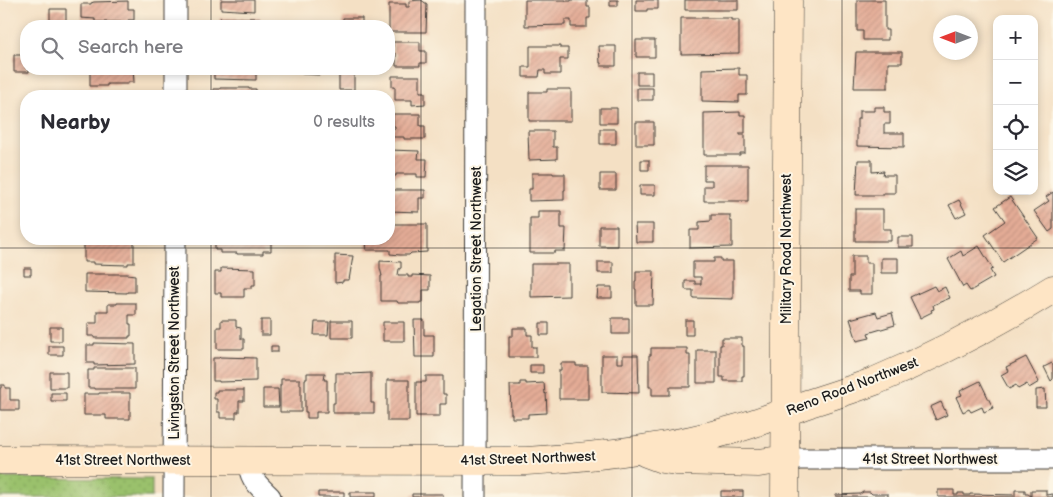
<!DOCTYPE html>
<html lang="en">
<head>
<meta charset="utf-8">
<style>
  body { margin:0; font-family:"Balsamiq Sans",sans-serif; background:#f7f7f7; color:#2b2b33 }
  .controls { position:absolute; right:15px; top:15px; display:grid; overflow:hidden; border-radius:10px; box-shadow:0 2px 8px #0003 }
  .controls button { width:45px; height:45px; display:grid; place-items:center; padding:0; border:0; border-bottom:1px solid #e1e1e2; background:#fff; color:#2b2b33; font:25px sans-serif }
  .compass { position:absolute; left:933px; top:15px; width:45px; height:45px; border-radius:50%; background:#fff; box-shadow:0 2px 8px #0003; rotate:270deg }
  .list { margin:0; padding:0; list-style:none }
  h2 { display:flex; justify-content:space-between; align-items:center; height:65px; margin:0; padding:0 20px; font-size:21px }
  h2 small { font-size:16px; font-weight:400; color:#7c7c81 }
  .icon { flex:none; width:28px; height:28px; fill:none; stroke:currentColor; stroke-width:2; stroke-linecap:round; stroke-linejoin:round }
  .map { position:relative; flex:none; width:1053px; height:497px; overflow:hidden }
  .search { position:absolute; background:#fff; box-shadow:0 2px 8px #0003; left:20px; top:20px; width:375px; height:55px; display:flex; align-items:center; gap:12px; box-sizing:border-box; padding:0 18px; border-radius:20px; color:#7c7c81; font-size:19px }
  .panel { position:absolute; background:#fff; box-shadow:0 2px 8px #0003; left:20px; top:90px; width:375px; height:155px; border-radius:20px }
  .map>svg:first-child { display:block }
  .grass { fill:url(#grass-dots); stroke:#5b6e44 }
  .building { fill:url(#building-hatch) }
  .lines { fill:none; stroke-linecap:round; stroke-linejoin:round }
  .minor-casing { stroke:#3c3935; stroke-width:23 }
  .secondary-casing { stroke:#3c3935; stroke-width:29 }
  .minor { stroke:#fff; stroke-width:21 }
  .secondary { stroke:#fee5c5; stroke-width:28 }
  .grid { fill:none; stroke:#1c1c1c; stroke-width:1; stroke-opacity:0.55 }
  .labels { text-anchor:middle; stroke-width:4; stroke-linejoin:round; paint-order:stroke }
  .street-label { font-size:14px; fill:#1c1c1c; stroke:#fcf5e5 }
</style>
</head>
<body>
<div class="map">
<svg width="1053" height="497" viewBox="0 0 1053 497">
  <defs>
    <pattern id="grass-dots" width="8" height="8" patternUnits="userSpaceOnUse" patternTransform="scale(1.25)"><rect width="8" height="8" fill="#9ac16c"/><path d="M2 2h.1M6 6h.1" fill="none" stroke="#84a55d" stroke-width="1.8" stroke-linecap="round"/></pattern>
    <pattern id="building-hatch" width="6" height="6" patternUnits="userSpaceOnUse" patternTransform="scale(1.25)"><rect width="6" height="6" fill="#e4ac96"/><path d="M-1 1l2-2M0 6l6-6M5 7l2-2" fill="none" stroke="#c39381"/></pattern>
  </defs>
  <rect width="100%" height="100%" fill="#fcf5e5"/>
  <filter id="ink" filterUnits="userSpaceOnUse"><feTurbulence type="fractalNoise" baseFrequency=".02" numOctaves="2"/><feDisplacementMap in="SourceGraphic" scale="10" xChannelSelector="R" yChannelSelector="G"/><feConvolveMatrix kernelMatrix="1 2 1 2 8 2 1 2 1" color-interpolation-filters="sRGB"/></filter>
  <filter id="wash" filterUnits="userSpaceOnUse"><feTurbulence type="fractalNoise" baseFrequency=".0096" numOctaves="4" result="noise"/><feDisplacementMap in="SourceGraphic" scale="20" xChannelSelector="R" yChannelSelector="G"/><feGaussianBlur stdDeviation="1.12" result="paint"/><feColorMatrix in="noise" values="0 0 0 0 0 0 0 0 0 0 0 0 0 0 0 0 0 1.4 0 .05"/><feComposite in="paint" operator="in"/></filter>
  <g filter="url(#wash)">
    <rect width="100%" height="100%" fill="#f4e0c4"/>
    <path class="grass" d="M 0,478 L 152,479 L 152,497 L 0,497 Z"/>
    <g id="blocks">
      <path class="building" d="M 221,0 L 254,0 L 254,11 L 221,9 Z
        M 421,0 L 427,4 L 426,32 L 389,32 L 389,4 L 406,4 L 406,7 L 409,7 L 409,1 Z
        M 525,0 L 566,0 L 566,1 L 571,1 L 571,0 L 587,0 L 587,7 L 590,7 L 590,18 L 587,18 L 587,27 L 571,27 L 571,20 L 565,20 L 565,25 L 525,26 Z
        M 610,0 L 618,0 L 618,6 L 610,6 Z
        M 636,0 L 658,0 L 658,9 L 647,9 L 647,11 L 636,11 Z
        M 685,0 L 738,0 L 738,10 L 685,10 Z
        M 857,0 L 885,0 L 885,30 L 888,30 L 888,40 L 863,40 L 863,31 L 857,31 Z
        M 128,1 L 128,9 L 134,9 L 134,20 L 128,20 L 128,22 L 95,22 L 95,19 L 81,18 L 81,4 L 91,4 L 91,3 L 94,2 Z
        M 50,9 L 66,9 L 66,23 L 50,23 Z
        M 220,18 L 260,18 L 260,26 L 220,26 Z
        M 343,18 L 362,18 L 362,26 L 343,26 Z
        M 681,18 L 731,18 L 731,20 L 739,20 L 739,53 L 681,54 Z
        M 636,40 L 655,40 L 655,57 L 636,57 Z
        M 393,42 L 420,42 L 420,51 L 426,51 L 426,63 L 420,63 L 420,66 L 396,66 L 396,53 L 393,53 Z
        M 530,46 L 560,46 L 560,48 L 568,48 L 568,59 L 560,59 L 560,74 L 545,74 L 545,70 L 540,70 L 539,77 L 523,77 L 523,67 L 530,67 Z
        M 599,46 L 616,46 L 616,66 L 601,66 L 601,63 L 600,63 Z
        M 856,52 L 902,52 L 902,63 L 888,63 L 888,88 L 854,88 Z
        M 14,55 L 26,55 L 26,69 L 29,69 L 29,72 L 14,72 Z
        M 739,68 L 739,75 L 747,75 L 747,95 L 739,95 L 739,102 L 702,101 L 702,69 Z
        M 90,69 L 133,69 L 134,82 L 128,82 L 128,84 L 107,84 L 107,86 L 90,86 Z
        M 214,69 L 256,69 L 256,80 L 214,79 Z
        M 302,69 L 320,69 L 320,75 L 302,74 Z
        M 637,72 L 652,72 L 652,85 L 637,85 Z
        M 339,74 L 354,74 L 354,90 L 339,90 Z
        M 392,76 L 420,76 L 420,92 L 425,92 L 425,104 L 412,105 L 412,100 L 395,100 L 395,87 L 392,87 Z
        M 220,88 L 249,88 L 249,89 L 256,89 L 256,96 L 213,96 L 213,89 L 220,89 Z
        M 637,88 L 653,88 L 653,100 L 637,100 Z
        M 547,89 L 571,89 L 571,121 L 529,121 L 529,92 L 547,92 Z
        M 874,107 L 884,107 L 884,112 L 890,112 L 890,124 L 884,124 L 884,133 L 904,133 L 904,147 L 857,146 L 857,119 L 859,119 L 859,111 L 874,111 Z
        M 600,108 L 617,108 L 617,123 L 600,123 Z
        M 740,112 L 740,115 L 745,115 L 745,133 L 740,133 L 740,135 L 745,135 L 745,153 L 740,153 L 740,155 L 704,155 L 704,113 Z
        M 393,114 L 420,114 L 420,126 L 425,126 L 425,139 L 404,139 L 404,137 L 389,137 L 389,129 L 395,129 L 395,126 L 393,126 Z
        M 636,122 L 654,122 L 654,145 L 636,145 Z
        M 600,129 L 616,129 L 616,144 L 600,144 Z
        M 528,131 L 553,131 L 553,147 L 557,147 L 557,159 L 529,160 Z
        M 389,150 L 419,151 L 418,159 L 427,159 L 426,177 L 417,177 L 417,174 L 396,174 L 396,176 L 389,176 Z
        M 641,160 L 649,160 L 649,170 L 641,170 Z
        M 858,160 L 872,160 L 872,172 L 884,171 L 883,175 L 895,175 L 895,193 L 883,193 L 883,195 L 856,195 Z
        M 704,165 L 748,165 L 748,201 L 704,201 L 704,186 L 712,186 L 712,180 L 704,180 Z
        M 532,173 L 553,173 L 553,174 L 565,174 L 565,190 L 564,190 L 564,200 L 529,201 L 529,189 L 532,189 Z
        M 600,174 L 616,174 L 616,190 L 600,190 Z
        M 640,185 L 655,185 L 655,195 L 640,195 Z
        M 389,190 L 425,190 L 425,198 L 419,198 L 419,212 L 389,211 Z
        M 1053,192 L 1053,229 L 1049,232 L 1034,211 L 1049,201 L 1046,197 Z
        M 1010,197 L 1038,238 L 1003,262 L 985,235 L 1005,221 L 995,207 Z
        M 959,200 L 966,213 L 956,218 L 949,205 Z
        M 855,209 L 883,209 L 883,229 L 891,229 L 891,241 L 855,241 Z
        M 538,211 L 561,211 L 561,228 L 566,228 L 565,251 L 555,251 L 555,253 L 530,253 L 530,218 L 538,218 Z
        M 711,215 L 730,215 L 730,221 L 732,221 L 732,247 L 690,248 L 690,230 L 699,230 L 699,222 L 711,221 Z
        M 389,224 L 427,224 L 427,252 L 411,253 L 409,255 L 400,255 L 390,254 L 390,250 L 366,250 L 367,239 L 389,239 Z
        M 635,224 L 653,224 L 653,242 L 636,242 Z
        M 599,226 L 617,226 L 617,246 L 599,246 Z
        M 898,237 L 913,237 L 913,247 L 898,247 Z
        M 84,239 L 134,239 L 134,263 L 128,263 L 128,265 L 93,264 L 93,262 L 84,262 Z
        M 215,239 L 271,239 L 271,251 L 263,251 L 263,254 L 237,254 L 237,253 L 220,253 L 220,250 L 215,250 Z
        M 979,246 L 993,269 L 990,270 L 994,277 L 970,291 L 966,285 L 963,287 L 948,259 L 961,251 L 963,256 Z
        M 335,255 L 353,256 L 349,280 L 343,280 L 343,282 L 335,283 Z
        M 852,256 L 866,256 L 866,263 L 872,263 L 872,294 L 860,294 L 860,291 L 849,291 L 849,277 L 852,277 Z
        M 714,258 L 721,258 L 721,261 L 733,261 L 733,299 L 693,298 L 693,290 L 686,290 L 685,288 L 685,281 L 695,281 L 695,284 L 701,284 L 701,277 L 693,277 L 693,262 L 714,262 Z
        M 881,258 L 898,258 L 898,273 L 881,273 Z
        M 380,261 L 401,262 L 401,268 L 399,269 L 398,275 L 408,275 L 408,277 L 412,277 L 412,275 L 430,276 L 430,290 L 423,290 L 423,302 L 420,302 L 420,303 L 398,303 L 397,301 L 381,301 L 381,276 L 382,276 L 380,268 Z
        M 598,262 L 613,262 L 613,273 L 598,273 Z
        M 531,264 L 569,264 L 569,296 L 531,297 Z
        M 24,268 L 31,268 L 31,275 L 24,275 Z
        M 221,268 L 255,269 L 255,285 L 252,285 L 252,288 L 244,288 L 244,297 L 221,297 L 221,293 L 215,293 L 215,272 L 221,272 Z
        M 636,271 L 654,271 L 653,305 L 636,305 L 636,289 L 635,289 L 635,281 L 636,281 Z
        M 85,274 L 127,274 L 135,275 L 135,292 L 127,292 L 127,293 L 85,292 Z
        M 934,286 L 937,291 L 945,287 L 950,298 L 933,305 L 934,309 L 931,310 L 932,312 L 920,318 L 910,297 Z
        M 598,287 L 612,287 L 612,298 L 597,298 Z
        M 117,303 L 136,303 L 136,315 L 129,315 L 129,324 L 131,324 L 131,336 L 129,336 L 129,338 L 94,338 L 94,336 L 88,336 L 88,323 L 97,323 L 97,311 L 108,311 L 108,304 L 117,304 Z
        M 876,312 L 878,317 L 892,313 L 895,325 L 868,333 L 870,338 L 857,341 L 850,319 Z
        M 612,318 L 629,318 L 629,334 L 612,334 Z
        M 221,320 L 236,320 L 236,327 L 241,328 L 241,339 L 244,339 L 244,349 L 217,349 L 217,327 L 221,327 Z
        M 261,320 L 270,320 L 270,335 L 261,335 Z
        M 414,320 L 424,320 L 424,335 L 434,335 L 434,357 L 415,357 Z
        M 685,320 L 693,320 L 693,335 L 685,335 Z
        M 331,321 L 352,321 L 352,338 L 331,338 Z
        M 315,322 L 329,322 L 328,335 L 314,335 Z
        M 383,322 L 404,322 L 404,341 L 383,341 Z
        M 540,323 L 549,323 L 549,335 L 540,335 Z
        M 50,327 L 62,327 L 62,341 L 50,341 Z
        M 513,328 L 527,328 L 527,335 L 532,335 L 532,347 L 536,347 L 536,357 L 509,357 L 509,336 L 513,336 Z
        M 722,338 L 742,338 L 742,346 L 744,346 L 744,376 L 742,376 L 742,381 L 724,381 L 724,377 L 720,377 L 720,345 L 722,345 Z
        M 94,343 L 135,344 L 135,364 L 94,365 L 94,363 L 87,363 L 87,345 L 94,345 Z
        M 49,346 L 63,346 L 63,355 L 49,355 Z
        M 271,346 L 278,346 L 278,352 L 271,352 Z
        M 651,348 L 687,348 L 687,355 L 690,355 L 690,387 L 670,387 L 670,395 L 652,395 L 652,387 L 649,387 L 649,355 L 651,355 Z
        M 697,350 L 716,350 L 716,383 L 697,383 Z
        M 602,355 L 617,355 L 617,363 L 623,363 L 623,355 L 638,355 L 639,393 L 602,392 Z
        M 220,357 L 256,358 L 256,381 L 219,382 L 219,381 L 213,381 L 213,358 L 219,358 Z
        M 1026,357 L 1039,382 L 1029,388 L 1027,384 L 1018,389 L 1016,385 L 1009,389 L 1001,375 L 1008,371 L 1006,367 Z
        M 561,363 L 576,363 L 576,366 L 588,366 L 588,399 L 559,399 L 559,370 L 561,370 Z
        M 1052,363 L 1053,365 L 1053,379 L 1051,381 L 1044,367 Z
        M 530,365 L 543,365 L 543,373 L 530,373 Z
        M 94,368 L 135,368 L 135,389 L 94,389 L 94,388 L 88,388 L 88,370 L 94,370 Z
        M 50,372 L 67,372 L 67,388 L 50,388 Z
        M 307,373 L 325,373 L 324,380 L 327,380 L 327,412 L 316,412 L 316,418 L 307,418 L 307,412 L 305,412 L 305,379 L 307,379 Z
        M 336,373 L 350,373 L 350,374 L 371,373 L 371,403 L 374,403 L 374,413 L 333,413 L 333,403 L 335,403 L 335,382 L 336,382 Z
        M 426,376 L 443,376 L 443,394 L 446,394 L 446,404 L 440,404 L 440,416 L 416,416 L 416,382 L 426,382 Z
        M 281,379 L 300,379 L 300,385 L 301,385 L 301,412 L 280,412 L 280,385 L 281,385 Z
        M 387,380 L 409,380 L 409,421 L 387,421 Z
        M 980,381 L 993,408 L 984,412 L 982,407 L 971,412 L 969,409 L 963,412 L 956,397 L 962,395 L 960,391 Z
        M 520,382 L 526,382 L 526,384 L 544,383 L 545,394 L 546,393 L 547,413 L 528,414 L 528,418 L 512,418 L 512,414 L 511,414 L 510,385 L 520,385 Z
        M 1,385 L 5,385 L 5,388 L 10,388 L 10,400 L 19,400 L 19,410 L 0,410 L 0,388 L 1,388 Z
        M 263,389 L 278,389 L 279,407 L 263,407 Z
        M 1045,389 L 1046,407 L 1036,407 L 1036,390 Z
        M 217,390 L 244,390 L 244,401 L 239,401 L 239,412 L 236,412 L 236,418 L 220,418 L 220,412 L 217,412 L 217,399 L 214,399 L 214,392 L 217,392 Z
        M 51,393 L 66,393 L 66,401 L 51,401 Z
        M 99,393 L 130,393 L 130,419 L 106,419 L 106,415 L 84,415 L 84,394 L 99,394 Z
        M 941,402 L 947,415 L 936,420 L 930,407 Z
        M 938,490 L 954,490 L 954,495 L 958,495 L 958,493 L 964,493 L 964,495 L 970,495 L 970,494 L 1015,495 L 1015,490 L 1025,490 L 1025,494 L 1028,494 L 1031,496 L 1031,490 L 1046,490 L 1046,495 L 1053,494 L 1053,497 L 938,497 Z
        M 721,491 L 743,491 L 743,497 L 721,497 Z
        M 318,492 L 344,492 L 344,497 L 318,497 Z
        M 350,492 L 376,492 L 376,497 L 350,497 Z
        M 863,492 L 870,492 L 872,494 L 888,494 L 888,497 L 836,497 L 836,495 L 860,494 Z
        M 412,494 L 443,494 L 443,497 L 412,497 Z"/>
    </g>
  </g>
  <g filter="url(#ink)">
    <use href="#blocks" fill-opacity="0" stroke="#3c3935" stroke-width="1"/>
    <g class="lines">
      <g class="minor-casing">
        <path id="minor" d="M 176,26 L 176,0
          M 176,96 L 176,69
          M 248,459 C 250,480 256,483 270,497
          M 786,459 L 1053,459
          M 174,497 L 175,239
          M 475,497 L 476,0"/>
      </g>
      <g class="secondary-casing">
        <path id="secondary" d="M 646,453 L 662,459 L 676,461 L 759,463 L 786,459
          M 0,460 L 526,461 C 596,457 667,449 735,429 C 760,422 785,412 810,403 C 832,396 854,389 875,381 C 937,355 996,324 1053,289
          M 785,497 L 788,0"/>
      </g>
      <use href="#minor" class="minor"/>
      <use href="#secondary" class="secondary"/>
    </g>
  </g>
  <path class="grid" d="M 211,0 L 211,26M 421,0 L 421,497M 632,0 L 632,497M 842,0 L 842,497M 211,69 L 211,96M 211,239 L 211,497M 0,248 L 1053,248"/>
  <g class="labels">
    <g class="street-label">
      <text transform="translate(476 249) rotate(-90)" y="5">Legation Street Northwest</text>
      <text transform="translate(786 249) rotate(-90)" y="5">Military Road Northwest</text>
      <text transform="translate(174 353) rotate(-90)" y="5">Livingston Street Northwest</text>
      <text transform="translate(852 386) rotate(-21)" y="5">Reno Road Northwest</text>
      <text transform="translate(528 458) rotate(-2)" y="5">41st Street Northwest</text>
      <text x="930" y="464">41st Street Northwest</text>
      <text x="123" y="465">41st Street Northwest</text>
    </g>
  </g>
</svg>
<div class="controls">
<button>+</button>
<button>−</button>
<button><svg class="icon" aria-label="locate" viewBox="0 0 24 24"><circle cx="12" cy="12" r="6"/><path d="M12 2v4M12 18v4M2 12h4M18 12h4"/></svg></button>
<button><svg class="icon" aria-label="layers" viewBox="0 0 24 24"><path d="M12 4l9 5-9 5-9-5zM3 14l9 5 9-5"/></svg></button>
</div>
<svg class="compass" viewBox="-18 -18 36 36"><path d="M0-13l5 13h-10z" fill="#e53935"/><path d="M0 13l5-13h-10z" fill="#7c7c81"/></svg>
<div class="search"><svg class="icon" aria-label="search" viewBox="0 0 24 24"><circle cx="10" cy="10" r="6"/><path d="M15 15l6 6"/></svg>Search here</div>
<section class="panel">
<h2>Nearby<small>0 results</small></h2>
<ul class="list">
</ul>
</section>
</div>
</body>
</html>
